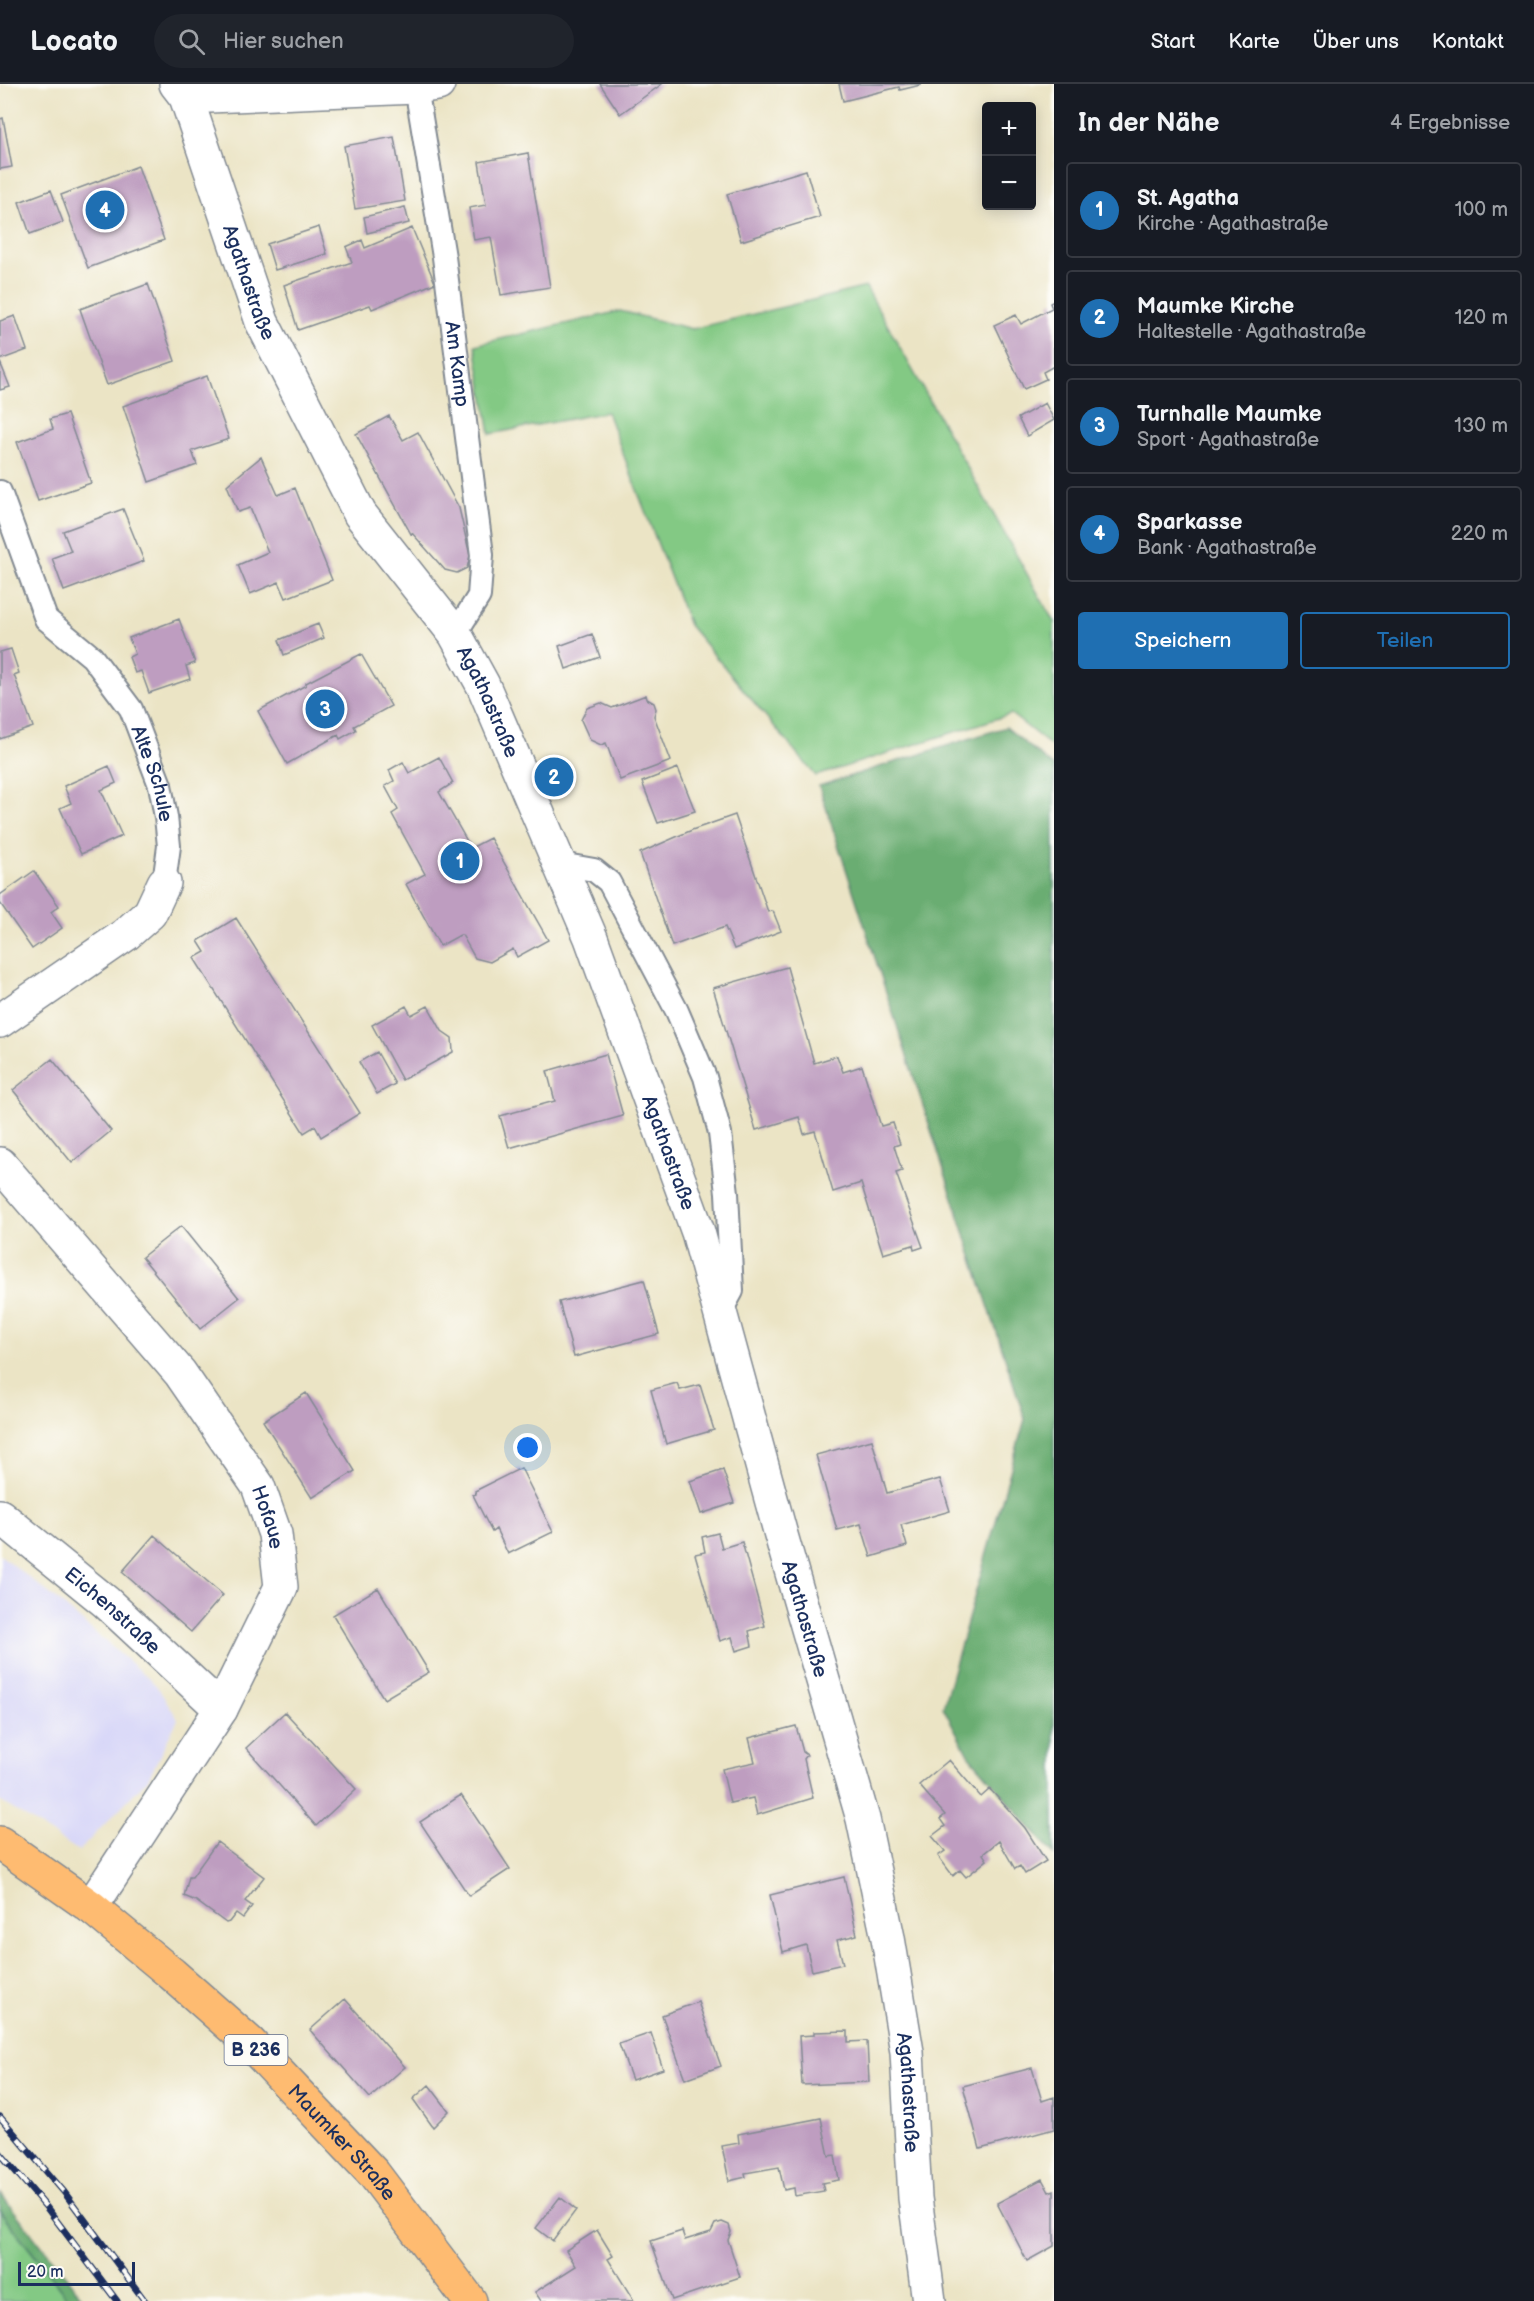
<!DOCTYPE html>
<html lang="de">
<head>
<meta charset="utf-8">
<style>
  body { margin:0; font-family:"Balsamiq Sans",sans-serif; background:#20242c; color:#f1f3f6 }
  .controls { position:absolute; right:18px; top:18px; display:grid; overflow:hidden; border-radius:6px; box-shadow:0 3px 15px #0003 }
  .controls button { width:54px; height:54px; display:grid; place-items:center; padding:0; border:0; border-bottom:2px solid #363941; background:#171b24; color:#f1f3f6; font:30px sans-serif }
  .scale { position:absolute; left:18px; bottom:15px; width:117px; box-sizing:border-box; padding-left:6px; border:3px solid #1b2f5e; border-top:0; font-size:16px; line-height:21px; white-space:nowrap; color:#1b2f5e; -webkit-text-stroke:4px #fdfcf7; paint-order:stroke }
  .you { position:absolute; left:528px; top:1364px; width:21px; height:21px; margin:-15px; border:4px solid #fff; border-radius:50%; background:#1a73e8; box-shadow:0 0 0 9px #1a73e833 }
  .badge { display:grid; place-items:center; width:39px; height:39px; border-radius:50%; background:#1f6fb2; color:#fff; font-size:20px; font-weight:700 }
  .pin { position:absolute; translate:-50% -50%; border:3px solid #fff; box-shadow:0 2px 6px #0006 }
  .list { margin:0; padding:0; list-style:none }
  h2 { display:flex; justify-content:space-between; align-items:center; height:78px; margin:0; padding:0 24px; font-size:26px }
  h2 small { font-size:20px; font-weight:400; color:#9ea1a6 }
  .list li { display:grid; grid-template-columns:39px 1fr auto; gap:18px; align-items:center; box-sizing:border-box; height:96px; margin:0 12px 12px; padding:0 12px; border:2px solid #363941; border-radius:6px }
  .list b { display:block; font-size:22px; white-space:nowrap }
  .list p { margin:0; font-size:20px; white-space:nowrap; color:#9ea1a6 }
  .list em { font-size:20px; font-style:normal; color:#9ea1a6 }
  .actions { display:flex; gap:12px; padding:18px 24px }
  .actions a { flex:1; padding:14px 0; border:2px solid #1f6fb2; border-radius:6px; text-align:center; font-size:21px; color:#1f6fb2 }
  .actions .main { background:#1f6fb2; color:#fff }
  .icon { flex:none; width:33px; height:33px; fill:none; stroke:currentColor; stroke-width:2; stroke-linecap:round; stroke-linejoin:round }
  .map { position:relative; flex:none; width:1054px; height:2217px; overflow:hidden }
  header { display:flex; align-items:center; gap:36px; box-sizing:border-box; height:84px; padding:0 30px; background:#171b24; border-bottom:2px solid #363941 }
  header strong { font-size:28px }
  nav { display:flex; gap:33px; margin-inline-start:auto; font-size:21px }
  .search { width:420px; height:54px; background:#20242c; display:flex; align-items:center; gap:15px; box-sizing:border-box; padding:0 21px; border-radius:33px; color:#9ea1a6; font-size:22px }
  main { display:flex }
  aside { flex:1; background:#171b24 }
  .map>svg:first-child { display:block }
  .built { fill:#d8d7f8 }
  .green { fill:#83c984; stroke:#4f7c71; stroke-width:1.5 }
  .forest { fill:#6aad72; stroke:#426e68; stroke-width:1.5 }
  .building { fill:#be9dc0 }
  .lines { fill:none; stroke-linecap:round; stroke-linejoin:round }
  .service-casing { stroke:#838a92; stroke-width:26 }
  .minor-casing { stroke:#838a92; stroke-width:36 }
  .primary-casing { stroke:#838a92; stroke-width:36 }
  .service { stroke:#fff; stroke-width:22 }
  .minor { stroke:#fff; stroke-width:33 }
  .primary { stroke:#febb71; stroke-width:33 }
  .rail-casing { stroke:#1b2f5e; stroke-width:7 }
  .rail { stroke:#fdfcf7; stroke-width:4.5; stroke-dasharray:14; stroke-linecap:butt }
  .labels { text-anchor:middle; stroke-width:5; stroke-linejoin:round; paint-order:stroke }
  .shield { fill:#fdfcf7; stroke:#5f6c8c; stroke-width:1.5 }
  .shield-label { font-size:18px; font-weight:bold; fill:#1b2f5e }
  .street-label { font-size:20px; fill:#1b2f5e; stroke:#fdfcf7 }
</style>
</head>
<body>
<header>
<strong>Locato</strong>
<div class="search"><svg class="icon" aria-label="search" viewBox="0 0 24 24"><circle cx="10" cy="10" r="6"/><path d="M15 15l6 6"/></svg>Hier suchen</div>
<nav><a>Start</a><a>Karte</a><a>Über uns</a><a>Kontakt</a></nav>
</header>
<main>
<div class="map">
<svg width="1054" height="2217" viewBox="0 0 1054 2217">
  <rect width="100%" height="100%" fill="#fdfcf7"/>
  <filter id="ink" filterUnits="userSpaceOnUse"><feTurbulence type="fractalNoise" baseFrequency=".0167" numOctaves="2"/><feDisplacementMap in="SourceGraphic" scale="12" xChannelSelector="R" yChannelSelector="G"/><feConvolveMatrix kernelMatrix="1 2 1 2 8 2 1 2 1" color-interpolation-filters="sRGB"/></filter>
  <filter id="wash" filterUnits="userSpaceOnUse"><feTurbulence type="fractalNoise" baseFrequency=".008" numOctaves="4" result="noise"/><feDisplacementMap in="SourceGraphic" scale="24" xChannelSelector="R" yChannelSelector="G"/><feGaussianBlur stdDeviation="1.35" result="paint"/><feColorMatrix in="noise" values="0 0 0 0 0 0 0 0 0 0 0 0 0 0 0 0 0 1.4 0 .05"/><feComposite in="paint" operator="in"/></filter>
  <g filter="url(#wash)">
    <rect width="100%" height="100%" fill="#ebe4c5"/>
    <path class="built" d="M 0,1471 L 50,1510 L 156,1601 L 178,1635 L 148,1695 L 79,1767 L 0,1717 Z"/>
    <path class="green" d="M 866,203 L 1054,538 L 1054,664 L 1011,630 L 816,692 L 689,541 L 607,328 L 490,350 L 475,261 L 620,227 L 692,245 Z
      M 0,2127 L 70,2217 L 0,2217 Z"/>
    <path class="forest" d="M 1006,643 L 1054,683 L 1054,1771 L 968,1670 L 943,1623 L 1025,1335 L 819,702 Z
      M 0,2109 L 85,2217 L 70,2217 L 0,2127 Z"/>
    <g id="blocks">
      <path class="building" d="M 600,0 L 662,0 L 620,30 Z
        M 839,0 L 921,0 L 921,1 L 900,6 L 899,3 L 843,17 Z
        M 3,34 L 12,83 L 0,85 L 0,35 Z
        M 394,53 L 405,117 L 355,125 L 344,62 Z
        M 528,69 L 550,203 L 501,211 L 491,153 L 474,156 L 469,124 L 486,121 L 479,78 Z
        M 138,82 L 164,156 L 88,184 L 61,111 Z
        M 806,86 L 820,133 L 741,157 L 727,110 Z
        M 51,106 L 63,138 L 30,150 L 19,118 Z
        M 405,123 L 409,139 L 367,149 L 364,133 Z
        M 319,143 L 327,170 L 275,186 L 267,160 Z
        M 412,144 L 435,199 L 372,225 L 370,221 L 298,246 L 284,201 L 352,178 L 346,163 L 362,156 L 365,164 Z
        M 148,200 L 175,277 L 107,301 L 80,225 Z
        M 1054,217 L 1054,282 L 1043,288 L 1046,295 L 1024,305 L 994,241 L 1016,231 L 1021,240 L 1052,224 L 1050,219 Z
        M 15,232 L 27,266 L 0,276 L 0,237 Z
        M 0,278 L 10,303 L 0,306 Z
        M 207,292 L 229,355 L 192,367 L 197,381 L 149,398 L 123,322 Z
        M 1045,319 L 1054,336 L 1027,352 L 1018,334 Z
        M 67,330 L 91,399 L 38,417 L 17,358 L 53,345 L 50,335 Z
        M 389,332 L 403,356 L 418,348 L 459,424 L 470,472 L 467,484 L 457,489 L 445,486 L 412,449 L 411,450 L 356,350 Z
        M 261,373 L 278,411 L 295,404 L 332,496 L 286,514 L 279,498 L 250,510 L 238,481 L 268,468 L 250,424 L 238,428 L 227,401 Z
        M 123,425 L 144,477 L 64,507 L 52,474 L 71,467 L 63,447 Z
        M 179,535 L 195,579 L 186,582 L 190,595 L 149,609 L 141,587 L 135,589 L 129,573 L 135,570 L 129,554 Z
        M 318,540 L 324,554 L 284,571 L 279,556 Z
        M 592,550 L 600,573 L 566,585 L 559,562 Z
        M 11,565 L 19,589 L 14,591 L 33,643 L 0,655 L 0,568 Z
        M 361,570 L 391,622 L 354,642 L 356,646 L 340,655 L 338,651 L 287,680 L 258,627 L 306,601 L 306,599 Z
        M 646,611 L 647,615 L 654,619 L 656,625 L 654,632 L 671,677 L 620,696 L 606,659 L 601,661 L 590,656 L 581,636 L 587,624 L 601,619 L 612,624 Z
        M 439,673 L 453,699 L 439,708 L 471,764 L 490,754 L 548,856 L 517,873 L 513,865 L 490,878 L 475,874 L 462,851 L 460,851 L 440,862 L 406,800 L 425,790 L 392,730 L 398,726 L 385,702 L 394,697 L 389,686 L 403,678 L 409,689 Z
        M 109,682 L 116,699 L 101,706 L 122,752 L 81,770 L 60,724 L 71,719 L 64,702 Z
        M 678,684 L 695,727 L 658,739 L 642,698 Z
        M 735,731 L 768,828 L 773,827 L 781,847 L 734,865 L 725,843 L 672,862 L 640,769 L 692,746 Z
        M 34,787 L 59,822 L 51,828 L 62,844 L 32,865 L 0,819 L 0,811 Z
        M 236,834 L 360,1029 L 321,1053 L 315,1042 L 304,1049 L 194,874 L 205,868 L 198,857 Z
        M 787,883 L 814,979 L 837,972 L 843,988 L 862,982 L 881,1042 L 893,1039 L 900,1060 L 894,1062 L 902,1087 L 896,1089 L 923,1163 L 914,1166 L 913,1161 L 883,1170 L 861,1099 L 833,1108 L 815,1047 L 804,1050 L 799,1033 L 756,1046 L 713,904 Z
        M 406,922 L 411,931 L 428,922 L 442,947 L 452,954 L 453,968 L 402,996 L 372,941 Z
        M 377,968 L 395,1000 L 377,1010 L 359,978 Z
        M 606,970 L 623,1032 L 509,1064 L 500,1032 L 555,1017 L 547,987 Z
        M 52,975 L 111,1047 L 72,1079 L 13,1006 Z
        M 181,1142 L 239,1214 L 200,1245 L 142,1173 Z
        M 644,1196 L 659,1250 L 574,1273 L 559,1218 Z
        M 677,1299 L 680,1306 L 700,1301 L 714,1346 L 666,1360 L 651,1306 Z
        M 306,1309 L 355,1387 L 312,1414 L 263,1337 Z
        M 872,1356 L 887,1409 L 940,1395 L 950,1427 L 901,1441 L 907,1462 L 871,1473 L 861,1440 L 837,1446 L 816,1371 Z
        M 521,1384 L 553,1448 L 508,1470 L 496,1445 L 492,1448 L 473,1411 L 476,1410 L 475,1407 Z
        M 723,1386 L 734,1419 L 701,1430 L 690,1397 Z
        M 718,1449 L 722,1464 L 742,1458 L 765,1542 L 749,1547 L 752,1562 L 736,1567 L 732,1553 L 720,1557 L 695,1470 L 705,1468 L 702,1453 Z
        M 154,1451 L 223,1511 L 191,1548 L 122,1488 Z
        M 378,1504 L 429,1588 L 384,1615 L 333,1531 Z
        M 285,1628 L 356,1705 L 316,1742 L 246,1664 Z
        M 796,1642 L 803,1668 L 807,1671 L 804,1675 L 813,1714 L 757,1731 L 753,1714 L 730,1719 L 722,1685 L 755,1678 L 749,1654 Z
        M 949,1676 L 981,1713 L 990,1705 L 1025,1744 L 1046,1777 L 1025,1790 L 1020,1782 L 1015,1785 L 999,1757 L 983,1770 L 987,1776 L 966,1793 L 960,1786 L 953,1792 L 938,1772 L 945,1767 L 932,1752 L 945,1742 L 940,1735 L 945,1731 L 919,1701 Z
        M 461,1711 L 510,1785 L 469,1812 L 420,1738 Z
        M 217,1758 L 264,1793 L 245,1817 L 252,1822 L 243,1834 L 236,1829 L 229,1838 L 226,1839 L 196,1817 L 184,1812 L 189,1793 L 192,1793 Z
        M 844,1793 L 857,1851 L 837,1856 L 843,1880 L 812,1887 L 806,1861 L 783,1868 L 770,1811 Z
        M 345,1915 L 405,1983 L 370,2014 L 310,1946 Z
        M 698,1918 L 721,1982 L 685,1995 L 662,1931 Z
        M 848,1947 L 848,1958 L 867,1957 L 869,1998 L 802,2001 L 799,1952 L 814,1951 L 814,1948 Z
        M 651,1949 L 663,1985 L 632,1996 L 619,1960 Z
        M 1032,1984 L 1042,2017 L 1054,2013 L 1054,2045 L 980,2065 L 963,2002 Z
        M 429,2001 L 449,2027 L 433,2043 L 413,2015 Z
        M 821,2034 L 829,2072 L 835,2071 L 839,2096 L 822,2099 L 824,2107 L 795,2112 L 794,2104 L 784,2106 L 779,2083 L 745,2089 L 746,2093 L 729,2097 L 722,2062 L 739,2059 L 738,2050 Z
        M 1042,2095 L 1049,2108 L 1054,2106 L 1054,2162 L 1027,2177 L 997,2119 Z
        M 560,2113 L 576,2126 L 553,2157 L 536,2144 Z
        M 722,2138 L 729,2141 L 731,2148 L 728,2156 L 740,2193 L 672,2216 L 651,2157 L 682,2147 L 685,2156 L 711,2148 L 715,2140 Z
        M 597,2146 L 613,2172 L 608,2175 L 634,2217 L 541,2217 L 535,2208 L 576,2182 L 566,2166 Z"/>
    </g>
  </g>
  <g filter="url(#ink)">
    <use href="#blocks" fill-opacity="0" stroke="#838a92" stroke-width="1.5"/>
    <g class="lines">
      <g class="service-casing">
        <g id="service">
          <path id="s1" d="M 416,3 L 444,173 L 482,471 L 479,512 L 455,550"/>
          <path id="s2" d="M 0,408 L 46,535 L 92,573 L 131,625 L 160,701 L 166,733 L 169,762 L 164,799"/>
          <path d="M 560,780 L 594,786 L 609,798 L 677,927 L 705,993 L 720,1049 L 727,1109 L 732,1207 L 720,1229"/>
        </g>
      </g>
      <g class="minor-casing">
        <g id="minor">
          <path id="s3" d="M 176,0 L 186,13 L 262,238 L 360,430 L 455,550 L 483,601 L 591,854 L 698,1148 L 781,1451 L 863,1735 L 888,1854 L 907,1968 L 915,2114 L 929,2217"/>
          <path d="M 186,13 L 416,3 L 438,0"/>
          <path d="M 0,937 L 125,851 L 150,829 L 164,799"/>
          <path id="s4" d="M 0,1080 L 180,1289 L 258,1402 L 275,1450 L 281,1503 L 221,1625 L 91,1823"/>
          <path id="s5" d="M 0,1432 L 106,1518 L 221,1625"/>
        </g>
      </g>
      <g class="primary-casing">
        <g id="primary">
          <path id="s6" d="M 0,1759 L 91,1823 L 172,1890 L 249,1958 L 374,2090 L 470,2217"/>
        </g>
      </g>
      <use href="#service" class="service"/>
      <use href="#minor" class="minor"/>
      <use href="#primary" class="primary"/>
      <g class="rail-casing">
        <path id="rail" d="M 0,2033 L 64,2108 L 145,2217
          M 0,2069 L 47,2124 L 117,2217"/>
      </g>
      <use href="#rail" class="rail"/>
    </g>
  </g>
  <g class="labels">
    <rect class="shield" x="224.5" y="1951" width="63" height="30" rx="4.5"/>
    <g class="shield-label">
      <text x="256" y="1972">B 236</text>
    </g>
    <g class="street-label">
      <text dy="7" stroke="none"><textPath href="#s3" startOffset="212">Agathastraße</textPath></text>
      <text dy="7" stroke="none"><textPath href="#s1" startOffset="280">Am Kamp</textPath></text>
      <text dy="7" stroke="none"><textPath href="#s3" startOffset="698">Agathastraße</textPath></text>
      <text dy="7" stroke="none"><textPath href="#s2" startOffset="328">Alte Schule</textPath></text>
      <text dy="7" stroke="none"><textPath href="#s3" startOffset="1184">Agathastraße</textPath></text>
      <text dy="7" stroke="none"><textPath href="#s4" startOffset="446">Hofaue</textPath></text>
      <text dy="7" stroke="none"><textPath href="#s5" startOffset="147">Eichenstraße</textPath></text>
      <text dy="7" stroke="none"><textPath href="#s3" startOffset="1670">Agathastraße</textPath></text>
      <text dy="7" stroke="none"><textPath href="#s3" startOffset="2156">Agathastraße</textPath></text>
      <text dy="7" stroke="none"><textPath href="#s6" startOffset="456">Maumker Straße</textPath></text>
    </g>
  </g>
</svg>
<div class="controls">
<button>+</button>
<button>−</button>
</div>
<div class="scale">20 m</div>
<div class="you"></div>
<div class="pin badge" style="left:460px;top:777px">1</div>
<div class="pin badge" style="left:554px;top:693px">2</div>
<div class="pin badge" style="left:325px;top:625px">3</div>
<div class="pin badge" style="left:105px;top:126px">4</div>
</div>
<aside>
<h2>In der Nähe<small>4 Ergebnisse</small></h2>
<ul class="list">
<li><span class="badge">1</span><div><b>St. Agatha</b><p>Kirche · Agathastraße</p></div><em>100 m</em></li>
<li><span class="badge">2</span><div><b>Maumke Kirche</b><p>Haltestelle · Agathastraße</p></div><em>120 m</em></li>
<li><span class="badge">3</span><div><b>Turnhalle Maumke</b><p>Sport · Agathastraße</p></div><em>130 m</em></li>
<li><span class="badge">4</span><div><b>Sparkasse</b><p>Bank · Agathastraße</p></div><em>220 m</em></li>
</ul>
<div class="actions"><a class="main">Speichern</a><a>Teilen</a></div>
</aside>
</main>
</body>
</html>
